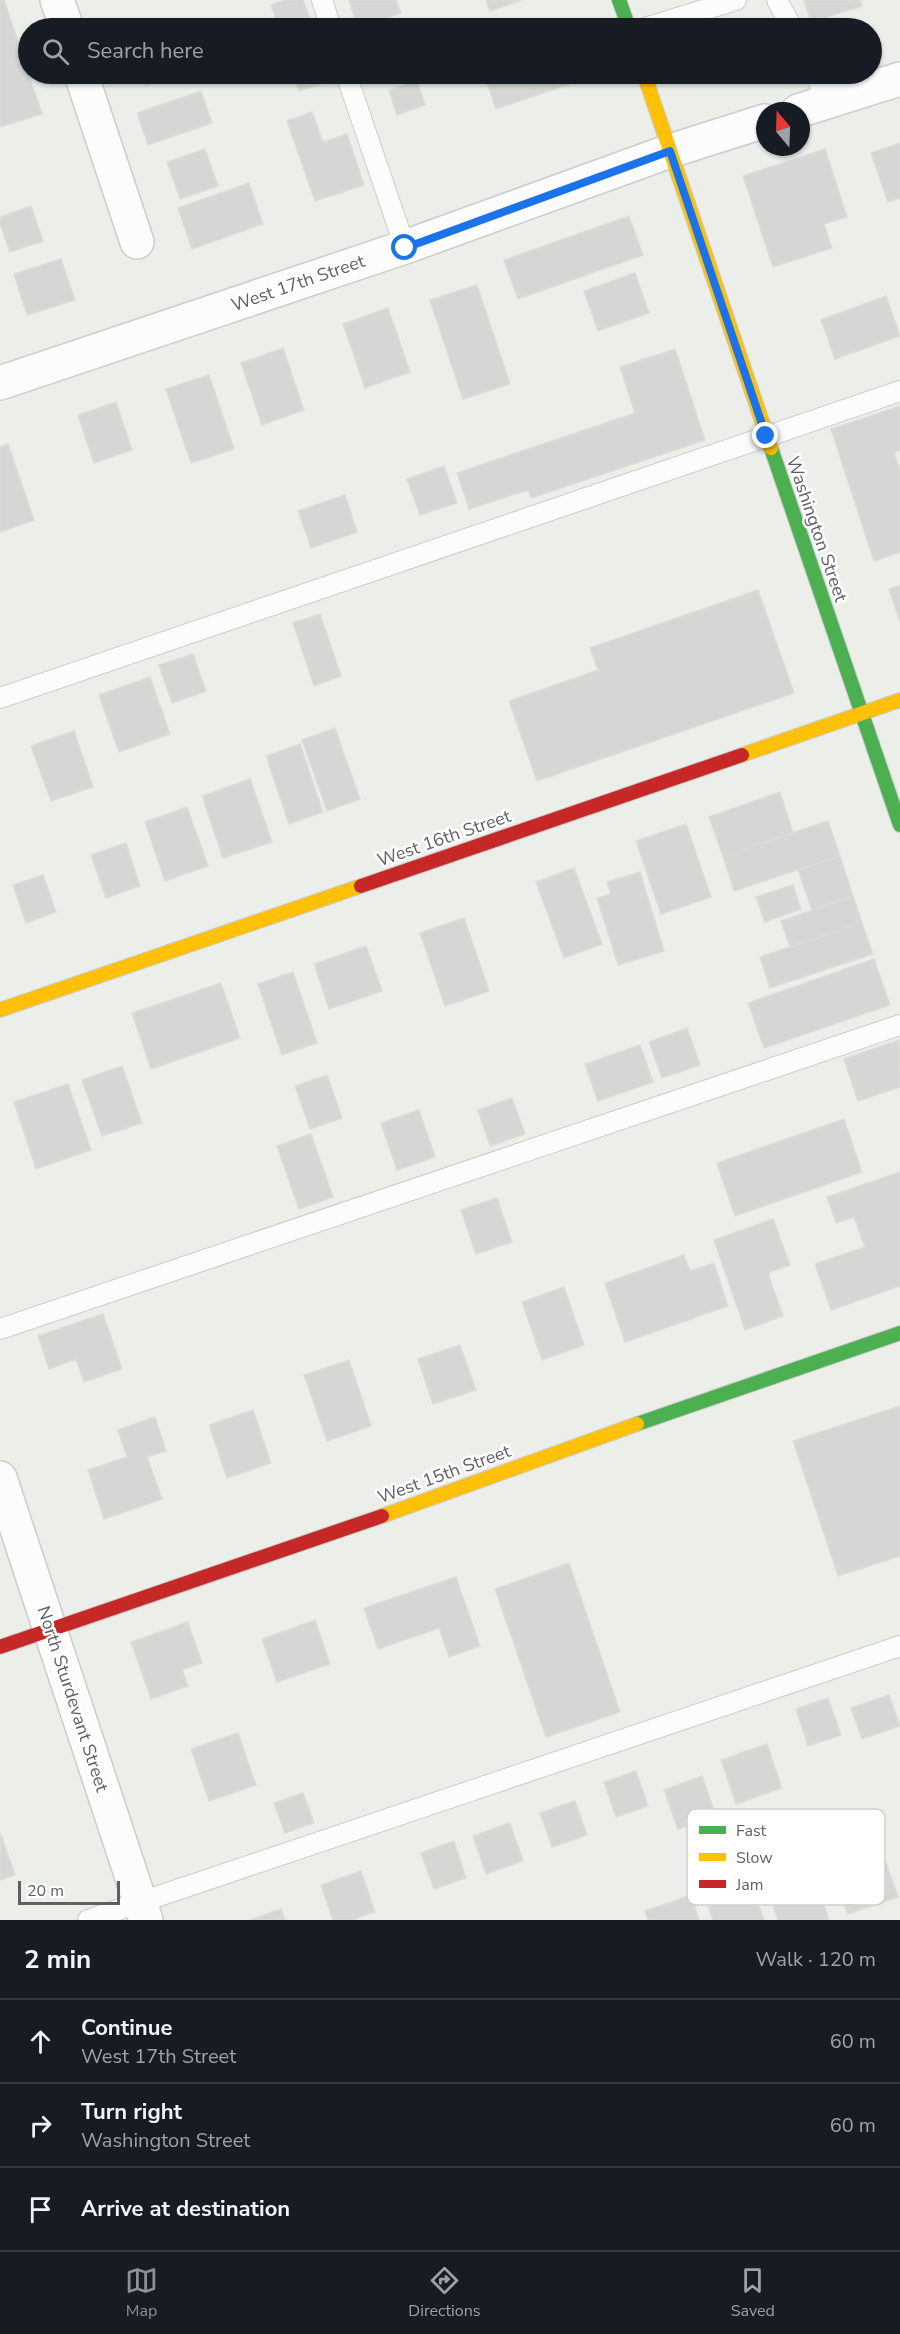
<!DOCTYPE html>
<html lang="en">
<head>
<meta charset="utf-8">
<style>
  body { margin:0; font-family:"Nunito Sans",sans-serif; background:#242831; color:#f1f3f6 }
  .compass { position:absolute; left:756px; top:102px; width:54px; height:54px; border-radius:50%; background:#171b24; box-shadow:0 2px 4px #0004; rotate:341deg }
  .scale { position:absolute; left:18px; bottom:15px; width:102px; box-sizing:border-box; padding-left:6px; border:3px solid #5f5e66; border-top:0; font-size:16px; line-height:21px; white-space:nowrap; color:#5f5e66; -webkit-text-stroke:4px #fff; paint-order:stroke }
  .stop { position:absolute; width:18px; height:18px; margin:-14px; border:4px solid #1a73e8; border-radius:50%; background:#fff }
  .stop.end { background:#1a73e8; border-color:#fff; box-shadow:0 2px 6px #0008 }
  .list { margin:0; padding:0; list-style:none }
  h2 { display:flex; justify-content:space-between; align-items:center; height:78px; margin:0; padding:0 24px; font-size:26px }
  h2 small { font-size:20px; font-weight:400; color:#9ea1a6 }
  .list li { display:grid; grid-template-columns:39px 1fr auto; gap:18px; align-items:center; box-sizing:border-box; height:84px; padding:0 24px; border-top:2px solid #363941 }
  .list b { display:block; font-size:22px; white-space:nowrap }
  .list p { margin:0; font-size:20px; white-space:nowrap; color:#9ea1a6 }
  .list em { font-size:20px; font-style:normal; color:#9ea1a6 }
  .icon { flex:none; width:33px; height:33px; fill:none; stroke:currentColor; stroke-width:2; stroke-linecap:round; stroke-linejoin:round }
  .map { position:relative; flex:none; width:900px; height:1920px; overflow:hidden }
  .search { position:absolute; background:#171b24; box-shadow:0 2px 4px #0004; left:18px; right:18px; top:18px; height:66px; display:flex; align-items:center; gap:15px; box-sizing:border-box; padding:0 21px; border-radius:33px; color:#9ea1a6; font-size:22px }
  .sheet { height:330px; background:#171b24 }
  nav { display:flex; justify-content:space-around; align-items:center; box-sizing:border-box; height:84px; border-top:2px solid #363941; background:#171b24; font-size:16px; color:#9ea1a6 }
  nav a { display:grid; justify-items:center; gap:3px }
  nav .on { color:#909094 }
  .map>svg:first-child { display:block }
  .building { fill:#d6d7d4; stroke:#dcddd8; stroke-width:1.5 }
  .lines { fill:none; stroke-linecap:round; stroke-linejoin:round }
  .lane-casing { stroke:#ccc; stroke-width:22 }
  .street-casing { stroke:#ccc; stroke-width:36 }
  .fast-casing { stroke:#cacbca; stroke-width:16 }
  .slow-casing { stroke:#cacbca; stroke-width:16 }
  .jam-casing { stroke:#cacbca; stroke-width:16 }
  .lane { stroke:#fcfcfc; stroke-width:20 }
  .street { stroke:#fcfcfc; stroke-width:33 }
  .fast { stroke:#4caf50; stroke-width:14 }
  .slow { stroke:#ffc107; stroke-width:14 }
  .jam { stroke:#c62828; stroke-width:14 }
  .route { stroke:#1a73e8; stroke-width:8 }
  .labels { text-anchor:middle; stroke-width:5; stroke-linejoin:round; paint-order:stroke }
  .street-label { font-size:18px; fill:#5f5e66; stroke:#fff }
  .key { fill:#fff; stroke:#cfcfd1; stroke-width:1.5 }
  .key-label { font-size:16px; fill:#5f5e66 }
</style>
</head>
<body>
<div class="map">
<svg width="900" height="1920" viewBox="0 0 900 1920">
  <rect width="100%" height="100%" fill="#eceee9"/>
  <path class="building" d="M 0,0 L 4,0 L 42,114 L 0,127 Z
    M 286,0 L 303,0 L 313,28 L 279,28 L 271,5 Z
    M 349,0 L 396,0 L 401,13 L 358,28 Z
    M 486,0 L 522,0 L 490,11 Z
    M 804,0 L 860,0 L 862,6 L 811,22 Z
    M 142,74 L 181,74 L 146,85 Z
    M 293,74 L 323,74 L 326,82 L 299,91 Z
    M 484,74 L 566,74 L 570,84 L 496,109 Z
    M 417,81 L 425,105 L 397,115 L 389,90 Z
    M 201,91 L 212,123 L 148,145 L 137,113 Z
    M 312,112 L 323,142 L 347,134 L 364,185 L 315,201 L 287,121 Z
    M 900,143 L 900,198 L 888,202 L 871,153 Z
    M 205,149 L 218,186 L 180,199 L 167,162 Z
    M 825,149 L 847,217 L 824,224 L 832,248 L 773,267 L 743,176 Z
    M 249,183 L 263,224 L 192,249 L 178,208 Z
    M 31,206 L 43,241 L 10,252 L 0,224 L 0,217 Z
    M 629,216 L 643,255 L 518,299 L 504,260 Z
    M 61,259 L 75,300 L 27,315 L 14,274 Z
    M 635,273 L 649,313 L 598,331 L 584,291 Z
    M 477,285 L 510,384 L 463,399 L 430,300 Z
    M 886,296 L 900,336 L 835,359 L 821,320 Z
    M 388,308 L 410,372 L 365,388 L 343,324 Z
    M 283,348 L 304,410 L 262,425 L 241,363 Z
    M 675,349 L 705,440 L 531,498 L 528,490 L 469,509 L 457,473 L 635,413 L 620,367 Z
    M 209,375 L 234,449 L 191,463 L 166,389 Z
    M 116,402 L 132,450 L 94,463 L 78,415 Z
    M 900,406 L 900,450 L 894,452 L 900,470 L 900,552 L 874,561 L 831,429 Z
    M 8,444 L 34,520 L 0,532 L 0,447 Z
    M 444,466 L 457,503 L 420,515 L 407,479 Z
    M 345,495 L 357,532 L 311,548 L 298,511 Z
    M 900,585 L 900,622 L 889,589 Z
    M 758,590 L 794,693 L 537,781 L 509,701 L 598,670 L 590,648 Z
    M 320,614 L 341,676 L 314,686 L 293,623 Z
    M 193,654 L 206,691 L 172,703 L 159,665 Z
    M 150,677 L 170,734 L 119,752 L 99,695 Z
    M 335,728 L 360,799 L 327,811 L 302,740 Z
    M 74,731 L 93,787 L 51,801 L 31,746 Z
    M 300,744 L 323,812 L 289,824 L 266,756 Z
    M 250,779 L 272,842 L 223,858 L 202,796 Z
    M 780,792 L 793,833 L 723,856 L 709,817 Z
    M 187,807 L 208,866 L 165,881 L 145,822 Z
    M 828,821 L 840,856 L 734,891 L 723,856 Z
    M 686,824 L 711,897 L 661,914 L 636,841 Z
    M 126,843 L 140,886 L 106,898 L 91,855 Z
    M 840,856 L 853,896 L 812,910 L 798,870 Z
    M 574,868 L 602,944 L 564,958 L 536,882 Z
    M 640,872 L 664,951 L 618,965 L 597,898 L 611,894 L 607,882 Z
    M 43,875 L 56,912 L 26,923 L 13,885 Z
    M 793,885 L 801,909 L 765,922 L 756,897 Z
    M 853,896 L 862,923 L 790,947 L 781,921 Z
    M 464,918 L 489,991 L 445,1006 L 420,933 Z
    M 862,923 L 873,954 L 770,988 L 760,957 Z
    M 366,946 L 382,991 L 329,1009 L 314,964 Z
    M 874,959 L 890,1005 L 764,1048 L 748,1003 Z
    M 293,972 L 317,1043 L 282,1055 L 258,984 Z
    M 221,983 L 240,1038 L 151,1069 L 132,1013 Z
    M 687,1028 L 700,1065 L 662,1078 L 649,1042 Z
    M 899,1040 L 900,1087 L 858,1101 L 844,1059 Z
    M 640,1045 L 653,1082 L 598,1101 L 585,1064 Z
    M 122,1066 L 142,1123 L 102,1136 L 82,1080 Z
    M 327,1075 L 342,1118 L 310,1129 L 295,1086 Z
    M 68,1084 L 91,1150 L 36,1169 L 14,1102 Z
    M 512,1098 L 525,1134 L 490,1146 L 478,1110 Z
    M 419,1110 L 435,1157 L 397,1170 L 381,1123 Z
    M 844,1119 L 862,1172 L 735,1216 L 717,1163 Z
    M 311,1134 L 333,1197 L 299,1209 L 277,1146 Z
    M 900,1172 L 900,1286 L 831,1310 L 815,1264 L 865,1247 L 854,1217 L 836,1223 L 827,1197 Z
    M 497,1198 L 512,1242 L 476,1254 L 461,1210 Z
    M 773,1219 L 790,1265 L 768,1273 L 783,1316 L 745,1330 L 714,1240 Z
    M 684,1255 L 690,1271 L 714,1263 L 728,1306 L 625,1342 L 605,1283 Z
    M 564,1287 L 584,1345 L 542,1360 L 522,1302 Z
    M 103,1314 L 122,1369 L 84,1382 L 76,1359 L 49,1369 L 38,1336 Z
    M 460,1345 L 476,1390 L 433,1404 L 418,1359 Z
    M 349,1360 L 371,1426 L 327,1441 L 304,1375 Z
    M 900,1406 L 900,1556 L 838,1576 L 793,1441 Z
    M 253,1410 L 271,1463 L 227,1478 L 209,1425 Z
    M 155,1417 L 166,1451 L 147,1457 L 162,1499 L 104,1519 L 88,1470 L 127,1457 L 118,1430 Z
    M 569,1563 L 620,1712 L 546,1737 L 495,1589 Z
    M 456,1577 L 480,1646 L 449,1657 L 439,1628 L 378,1649 L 364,1608 Z
    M 315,1620 L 330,1664 L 277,1682 L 262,1639 Z
    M 188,1622 L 202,1663 L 182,1670 L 188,1686 L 151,1699 L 131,1642 Z
    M 889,1695 L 900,1726 L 862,1739 L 851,1708 Z
    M 828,1698 L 841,1735 L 808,1746 L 796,1709 Z
    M 238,1733 L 256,1785 L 209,1801 L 191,1749 Z
    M 767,1744 L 782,1788 L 736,1804 L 721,1760 Z
    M 636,1771 L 648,1806 L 616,1817 L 604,1782 Z
    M 702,1776 L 716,1816 L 678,1829 L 664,1790 Z
    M 303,1793 L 314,1823 L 285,1833 L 274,1803 Z
    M 575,1801 L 587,1835 L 552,1847 L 540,1813 Z
    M 510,1823 L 523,1861 L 486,1874 L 473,1836 Z
    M 0,1832 L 15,1875 L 0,1880 Z
    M 878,1840 L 898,1897 L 848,1914 L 828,1858 Z
    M 454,1841 L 466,1878 L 434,1889 L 421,1853 Z
    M 807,1854 L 829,1920 L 778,1920 L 761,1870 Z
    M 361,1871 L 375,1912 L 352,1920 L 333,1920 L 321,1885 Z
    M 748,1876 L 764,1920 L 713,1920 L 703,1891 Z
    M 691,1895 L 699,1920 L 648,1920 L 645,1911 Z
    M 281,1909 L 285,1920 L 250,1920 Z"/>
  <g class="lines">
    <g class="lane-casing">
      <path id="lane" d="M 322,0 L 331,28
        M 777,0 L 792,28
        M 645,28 L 736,0
        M 346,74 L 405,247
        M 815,74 L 829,102
        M 0,698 L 900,391
        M 0,1329 L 900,1025
        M 88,1920 L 900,1646"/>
    </g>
    <g class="street-casing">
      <path id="street" d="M 57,0 L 67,28
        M 81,74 L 137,242
        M 798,111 L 900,79
        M 0,383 L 405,247 L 670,151 L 765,121
        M 0,1478 L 146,1920"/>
    </g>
    <g class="fast-casing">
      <path id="fast" d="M 619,0 L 629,28
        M 771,448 L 900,825
        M 637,1424 L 900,1333"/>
    </g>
    <g class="slow-casing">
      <path id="slow" d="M 644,74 L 771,448
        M 742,755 L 900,700
        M 0,1010 L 361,886
        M 382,1516 L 637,1424"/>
    </g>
    <g class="jam-casing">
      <path id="jam" d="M 361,886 L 742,755
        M 0,1647 L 382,1516"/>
    </g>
    <use href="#lane" class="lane"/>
    <use href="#street" class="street"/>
    <use href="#fast" class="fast"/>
    <use href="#slow" class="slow"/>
    <use href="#jam" class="jam"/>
  </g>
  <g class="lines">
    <path class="route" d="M 405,248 L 670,151 L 766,436"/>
  </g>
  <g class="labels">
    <g class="street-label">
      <text transform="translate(298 283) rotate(-19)" y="6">West 17th Street</text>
      <text transform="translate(817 529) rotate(71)" y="6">Washington Street</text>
      <text transform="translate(444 838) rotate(-19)" y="6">West 16th Street</text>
      <text transform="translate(444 1474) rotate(-20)" y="6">West 15th Street</text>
      <text transform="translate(73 1699) rotate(72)" y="6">North Sturdevant Street</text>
    </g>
  </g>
  <rect x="687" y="1809" width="198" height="96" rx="9" class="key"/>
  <rect x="699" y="1826" width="27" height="8" fill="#4caf50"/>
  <rect x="699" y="1853" width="27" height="8" fill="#ffc107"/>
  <rect x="699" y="1880" width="27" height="8" fill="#c62828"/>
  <g class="key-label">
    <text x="736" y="1836">Fast</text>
    <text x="736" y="1863">Slow</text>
    <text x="736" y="1890">Jam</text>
  </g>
</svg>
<svg class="compass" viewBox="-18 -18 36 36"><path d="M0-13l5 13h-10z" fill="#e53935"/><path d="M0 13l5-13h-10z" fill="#9ea1a6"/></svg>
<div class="scale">20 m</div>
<div class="stop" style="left:405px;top:248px"></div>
<div class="stop end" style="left:766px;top:436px"></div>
<div class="search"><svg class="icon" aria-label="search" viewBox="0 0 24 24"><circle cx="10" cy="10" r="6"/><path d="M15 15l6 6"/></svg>Search here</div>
</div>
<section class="sheet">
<h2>2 min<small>Walk · 120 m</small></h2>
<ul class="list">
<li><svg class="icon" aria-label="ahead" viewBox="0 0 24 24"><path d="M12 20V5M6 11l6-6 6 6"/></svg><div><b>Continue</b><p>West 17th Street</p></div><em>60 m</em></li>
<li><svg class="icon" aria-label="right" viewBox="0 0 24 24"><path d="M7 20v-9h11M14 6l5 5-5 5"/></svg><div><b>Turn right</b><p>Washington Street</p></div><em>60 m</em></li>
<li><svg class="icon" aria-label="arrive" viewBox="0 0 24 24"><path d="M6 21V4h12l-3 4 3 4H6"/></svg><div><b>Arrive at destination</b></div></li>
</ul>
</section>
<nav>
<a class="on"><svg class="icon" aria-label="map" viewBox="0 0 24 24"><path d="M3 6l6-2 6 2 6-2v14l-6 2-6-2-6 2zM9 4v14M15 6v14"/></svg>Map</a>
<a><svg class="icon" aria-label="directions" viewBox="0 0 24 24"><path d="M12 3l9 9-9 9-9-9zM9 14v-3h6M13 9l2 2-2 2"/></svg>Directions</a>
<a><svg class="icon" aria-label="saved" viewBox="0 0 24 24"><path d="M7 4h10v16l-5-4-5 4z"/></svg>Saved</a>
</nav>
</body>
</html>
